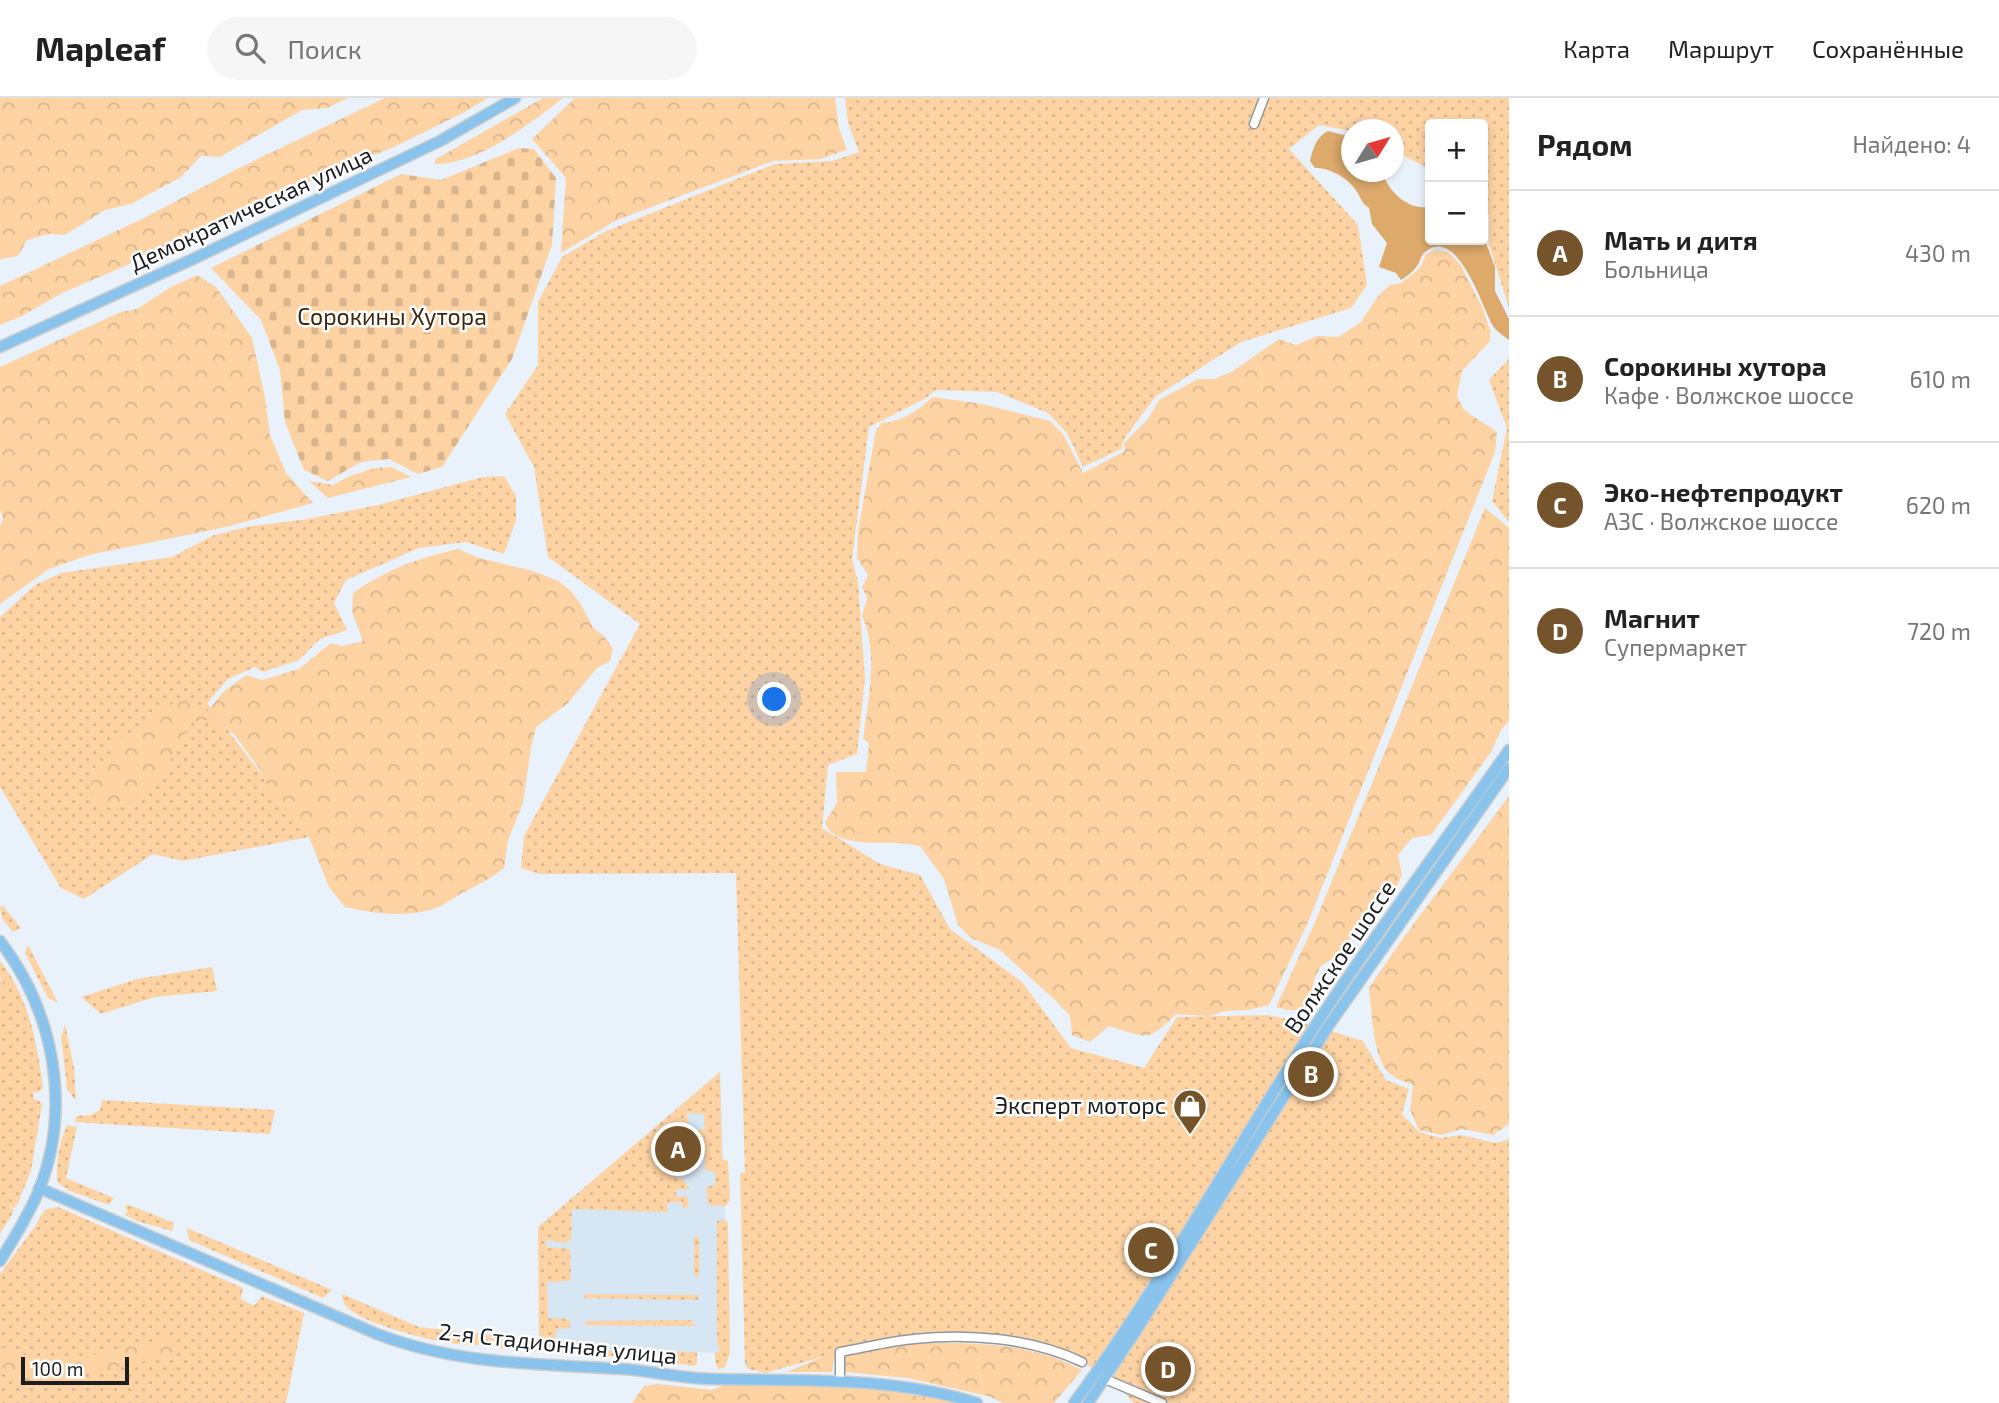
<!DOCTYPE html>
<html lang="ru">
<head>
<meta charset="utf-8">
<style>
  body { margin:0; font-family:"Exo 2",sans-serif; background:#f6f6f6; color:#222 }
  .controls { position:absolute; right:21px; top:21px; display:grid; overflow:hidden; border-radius:7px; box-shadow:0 4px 10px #0003 }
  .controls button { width:63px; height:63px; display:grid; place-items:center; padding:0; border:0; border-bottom:2px solid #e0e0e0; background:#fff; color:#222; font:35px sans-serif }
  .compass { position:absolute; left:1341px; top:21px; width:63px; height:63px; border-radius:50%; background:#fff; box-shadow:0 4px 10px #0003; rotate:53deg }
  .scale { position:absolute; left:21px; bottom:18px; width:108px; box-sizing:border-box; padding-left:7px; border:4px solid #1b1e21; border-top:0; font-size:19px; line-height:24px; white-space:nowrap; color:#1b1e21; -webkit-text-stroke:5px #fff; paint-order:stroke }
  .you { position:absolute; left:775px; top:602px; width:24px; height:24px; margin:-18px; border:5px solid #fff; border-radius:50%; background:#1a73e8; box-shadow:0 0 0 10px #1a73e833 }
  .badge { display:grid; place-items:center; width:46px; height:46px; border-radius:50%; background:#75542b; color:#fff; font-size:23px; font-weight:700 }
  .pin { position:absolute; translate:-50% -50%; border:4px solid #fff; box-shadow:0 2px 7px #0006 }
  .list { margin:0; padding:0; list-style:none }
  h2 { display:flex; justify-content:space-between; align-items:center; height:91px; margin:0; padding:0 28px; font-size:30px }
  h2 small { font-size:23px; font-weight:400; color:#767676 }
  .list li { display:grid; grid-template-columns:46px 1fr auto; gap:21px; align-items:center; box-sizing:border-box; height:126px; padding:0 28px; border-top:2px solid #e0e0e0 }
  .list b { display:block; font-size:26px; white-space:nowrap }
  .list p { margin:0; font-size:23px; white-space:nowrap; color:#767676 }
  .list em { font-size:23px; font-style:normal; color:#767676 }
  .icon { flex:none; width:38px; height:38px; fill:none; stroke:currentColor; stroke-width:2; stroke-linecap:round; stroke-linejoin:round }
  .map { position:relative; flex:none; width:1509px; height:1305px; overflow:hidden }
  header { display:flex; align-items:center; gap:42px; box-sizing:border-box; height:98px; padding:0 35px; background:#fff; border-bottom:2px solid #e0e0e0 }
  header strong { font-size:33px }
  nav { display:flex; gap:38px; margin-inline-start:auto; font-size:24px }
  .search { width:490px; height:63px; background:#f6f6f6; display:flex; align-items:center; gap:18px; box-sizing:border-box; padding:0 24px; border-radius:38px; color:#767676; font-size:26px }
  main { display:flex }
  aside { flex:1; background:#fff }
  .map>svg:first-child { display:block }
  .built { fill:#d7e6f3 }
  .green { fill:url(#green-dots) }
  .forest { fill:url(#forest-crowns) }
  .cemetery { fill:url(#cemetery-stones) }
  .water { fill:#deaa6c }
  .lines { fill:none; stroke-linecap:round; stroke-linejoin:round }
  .minor-casing { stroke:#90989f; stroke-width:11 }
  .major-casing { stroke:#cdcece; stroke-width:13 }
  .minor { stroke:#fff; stroke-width:8 }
  .major { stroke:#8ac3ec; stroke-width:10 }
  .labels { text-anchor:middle; stroke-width:5; stroke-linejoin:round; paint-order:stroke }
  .street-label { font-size:23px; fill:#1b1e21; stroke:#fff }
  .park-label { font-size:23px; fill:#3d270b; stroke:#fff }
  .poi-label { font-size:23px; fill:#1b1e21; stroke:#fff; text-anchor:end }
</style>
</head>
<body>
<header>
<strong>Mapleaf</strong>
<div class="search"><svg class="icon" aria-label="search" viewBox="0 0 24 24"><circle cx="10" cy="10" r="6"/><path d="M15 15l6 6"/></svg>Поиск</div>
<nav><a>Карта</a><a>Маршрут</a><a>Сохранённые</a></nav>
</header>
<main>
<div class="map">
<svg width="1509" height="1305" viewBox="0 0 1509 1305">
  <defs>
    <pattern id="green-dots" width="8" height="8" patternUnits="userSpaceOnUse" patternTransform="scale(1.75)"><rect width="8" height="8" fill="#fdd3a4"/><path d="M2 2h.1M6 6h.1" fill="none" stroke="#d8b58d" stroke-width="1.8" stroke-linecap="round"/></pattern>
    <pattern id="forest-crowns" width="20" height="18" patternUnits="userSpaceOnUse" patternTransform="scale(1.75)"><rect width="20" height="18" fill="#fdd3a4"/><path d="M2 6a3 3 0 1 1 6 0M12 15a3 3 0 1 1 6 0" fill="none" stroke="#d8b58d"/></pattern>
    <pattern id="cemetery-stones" width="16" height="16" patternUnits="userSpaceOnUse" patternTransform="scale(1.75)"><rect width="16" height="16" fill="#fdd3a4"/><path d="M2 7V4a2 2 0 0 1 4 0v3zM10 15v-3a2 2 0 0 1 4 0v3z" fill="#d8b58d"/></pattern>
  </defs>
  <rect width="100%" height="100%" fill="#e9f2fa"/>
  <path class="built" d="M 720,974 L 730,1255 L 549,1251 L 545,1127 Z"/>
  <path class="green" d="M 845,0 L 1509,0 L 1509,210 L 1489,146 L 1489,116 L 1483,110 L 1483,26 L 1430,26 L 1430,71 L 1394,53 L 1394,32 L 1351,33 L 1319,27 L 1289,51 L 1358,127 L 1367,187 L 1351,210 L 1241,244 L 1155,299 L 1124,341 L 1121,351 L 1083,369 L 1067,335 L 1048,315 L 997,294 L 936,292 L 926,300 L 869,329 L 852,461 L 858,484 L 865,580 L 857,656 L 828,667 L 822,730 L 880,766 L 920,777 L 950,831 L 1022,884 L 1071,950 L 1144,970 L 1177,919 L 1268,917 L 1305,925 L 1363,943 L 1386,982 L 1409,991 L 1402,1016 L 1419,1034 L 1441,1040 L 1460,1037 L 1496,1045 L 1509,1041 L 1509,1305 L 1134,1305 L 1114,1284 L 1105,1281 L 1097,1273 L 1082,1264 L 990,1239 L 914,1241 L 840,1254 L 765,1275 L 749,1271 L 745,1267 L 740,1076 L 745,1074 L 736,775 L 540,776 L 521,770 L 524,738 L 640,526 L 548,459 L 534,369 L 505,316 L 538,267 L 538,204 L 562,159 L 606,133 L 775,66 L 832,63 L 859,54 L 848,25 Z
    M 1509,261 L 1509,424 L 1492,403 L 1507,330 L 1489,282 Z
    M 504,378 L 516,398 L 516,422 L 504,456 L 466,444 L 419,450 L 346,482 L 334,505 L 347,532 L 320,541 L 299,562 L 263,574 L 255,569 L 228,581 L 207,605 L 309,739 L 183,763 L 153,756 L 84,801 L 61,790 L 0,689 L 0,519 L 35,487 L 61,475 L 172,459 L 214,437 L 251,428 L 302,422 L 378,407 L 483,379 Z
    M 0,808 L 3,808 L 21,830 L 13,834 L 2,821 Z
    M 28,847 L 58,905 L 48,900 L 25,855 Z
    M 0,863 C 28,897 38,947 43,990 L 37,995 L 33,994 L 34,1002 L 38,1002 L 42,1006 L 31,1073 L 17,1107 L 14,1110 L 9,1108 L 14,1113 L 0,1136 L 0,881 L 5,889 L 0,879 Z
    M 212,869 L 217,893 L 155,899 L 101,916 L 81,899 L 137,881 Z
    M 65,926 L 74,970 L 76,1003 L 67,991 L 61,939 Z
    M 720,974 L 722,1061 L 728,1063 L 730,1102 L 726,1108 L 708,1107 L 706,1089 L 715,1087 L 715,1074 L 705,1072 L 704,1039 L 699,1037 L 698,1032 L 705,1031 L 704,1016 L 687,1015 L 689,1036 L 685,1042 L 663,1041 L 662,1046 L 675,1047 L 677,1053 L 687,1053 L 688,1067 L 674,1067 L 676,1080 L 682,1080 L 690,1091 L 676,1092 L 676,1098 L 688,1099 L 688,1109 L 683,1111 L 681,1104 L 667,1105 L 668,1114 L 572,1111 L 571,1141 L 566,1145 L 546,1142 L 546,1149 L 570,1151 L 571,1180 L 568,1183 L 547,1184 L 548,1220 L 569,1221 L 570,1230 L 556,1231 L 555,1251 L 566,1252 L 564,1256 L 497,1250 L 495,1244 L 482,1242 L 479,1247 C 454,1250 360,1227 345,1207 C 343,1204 342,1199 342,1196 L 419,1229 L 539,1243 L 538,1129 Z
    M 102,1002 L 275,1012 L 270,1036 L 75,1024 L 76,1018 L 91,1017 L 100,1012 Z
    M 67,1027 L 77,1029 L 66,1080 L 114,1100 L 109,1107 L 70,1093 L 57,1084 C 56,1064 59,1045 67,1027 Z
    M 127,1106 L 174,1125 L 172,1133 L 137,1123 L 125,1117 L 128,1113 L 125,1110 Z
    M 58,1109 L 243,1190 L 241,1201 L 254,1208 L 262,1198 L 304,1215 L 286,1305 L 0,1305 L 0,1176 L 36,1127 L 41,1117 L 46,1111 Z
    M 726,1122 L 728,1126 L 730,1255 L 725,1269 L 718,1271 L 715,1263 L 715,1254 L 720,1254 L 717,1242 L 717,1123 Z
    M 187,1130 L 332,1192 L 323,1200 L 189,1142 Z
    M 694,1139 L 699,1139 L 699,1178 L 694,1177 Z
    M 584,1196 L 699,1197 L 698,1202 L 584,1200 Z
    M 690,1222 L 696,1228 L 585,1227 L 585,1223 Z
    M 581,1241 L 582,1252 L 697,1254 L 697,1265 L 694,1268 L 630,1259 L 582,1257 C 578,1250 576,1247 581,1241 Z"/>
  <path class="forest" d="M 0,0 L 348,0 L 327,10 L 302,12 L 220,59 L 201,58 L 181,79 L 131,106 L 105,112 L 65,137 L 49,136 L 27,142 L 18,158 L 0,161 Z
    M 385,0 L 488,0 L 463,15 L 394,49 L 311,83 L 230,123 L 62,195 L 22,218 L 0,227 L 0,188 L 144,120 L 237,71 Z
    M 543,0 L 563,0 C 528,27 479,66 434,66 L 436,61 Z
    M 575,0 L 835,0 L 839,30 L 847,52 L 820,61 L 773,63 L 617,122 L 561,155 L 566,80 L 532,41 Z
    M 1436,152 L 1448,154 L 1460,166 L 1482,209 L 1490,232 L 1490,243 L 1462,273 L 1457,298 L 1464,312 L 1497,334 L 1495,354 L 1309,822 L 1269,907 L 1248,912 L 1226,913 L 1209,918 L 1176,916 C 1146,946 1147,939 1109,928 L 1090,944 L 1072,937 L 1070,918 L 1056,903 L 1000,852 L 971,840 L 958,827 L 944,781 L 920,748 C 912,747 904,745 897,745 C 878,744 832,749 825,724 L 837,705 L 836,674 L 866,674 L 869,645 L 863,641 C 868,602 879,555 862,518 L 867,500 L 862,489 L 868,477 L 857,460 L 858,434 L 876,332 L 882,325 C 902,324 918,312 933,299 L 982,306 L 1050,323 L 1063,336 L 1083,375 L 1125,353 L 1124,345 L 1148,321 L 1159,302 L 1198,281 L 1215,281 L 1233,273 L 1279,241 L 1296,247 L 1317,238 L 1339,239 L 1361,224 L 1378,198 L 1390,187 L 1401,185 L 1413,176 L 1420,170 L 1426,156 Z
    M 197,177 L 216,189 L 252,240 L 265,299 L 270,337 L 286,375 L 313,405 L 226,429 L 89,457 L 49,471 L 0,506 L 0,428 L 3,420 L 0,412 L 0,269 L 121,214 L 137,211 L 171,189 Z
    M 392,369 L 411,379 L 328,400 L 309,383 L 333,387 L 350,378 L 375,370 Z
    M 1485,410 L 1509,430 L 1509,623 L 1501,632 L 1491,654 L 1431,737 L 1412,740 L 1398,757 L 1402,777 L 1396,790 L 1377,801 L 1341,855 L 1321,868 L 1314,881 L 1312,896 L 1317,904 L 1308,912 L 1288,912 L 1276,909 L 1315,824 Z
    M 458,451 L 479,460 L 533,473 L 558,483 L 571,493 L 582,508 L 593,530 L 604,538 L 613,551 L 610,563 L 597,570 L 567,606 L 536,629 L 531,650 L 523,705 L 508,742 L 504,770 C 487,783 479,786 462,795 C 455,799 449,803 443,807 C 413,821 376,816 345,809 L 329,789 L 309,739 L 278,707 L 258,669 L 234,636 L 209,622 L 191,624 L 167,668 L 148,692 L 136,698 L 129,705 L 115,710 L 105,709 L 95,701 L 91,688 L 96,665 L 114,663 L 112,645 L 126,638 L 159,612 L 186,600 L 208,613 L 223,594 L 246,577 L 262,582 L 299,571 L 331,545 L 342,548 L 363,543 L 352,514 L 353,495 C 391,469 414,462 458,451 Z
    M 1509,698 L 1509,1026 L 1493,1037 L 1462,1031 L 1441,1037 L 1419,1032 L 1410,1012 L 1413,987 C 1406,984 1395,981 1389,975 C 1372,958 1372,914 1369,890 L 1401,843 Z
    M 178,1238 L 174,1257 L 22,1288 L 0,1266 L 1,1250 L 12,1250 L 45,1267 Z
    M 919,1245 C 974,1245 1032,1244 1082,1272 L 1054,1305 L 1003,1305 L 988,1298 L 908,1280 L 845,1274 L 844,1255 Z
    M 835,1254 L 832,1274 L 786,1274 Z
    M 739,1281 L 816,1282 L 963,1305 L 632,1305 L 644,1288 L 657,1286 L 712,1292 Z"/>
  <path class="cemetery" d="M 519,50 L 534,51 L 556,80 L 552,147 L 512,261 L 442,369 L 418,376 L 389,361 L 361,364 L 328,383 L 304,372 L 285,324 L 280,272 L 261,222 L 211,170 L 401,76 L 441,82 Z"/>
  <path class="water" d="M 1328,33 L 1351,39 L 1352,74 L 1382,74 C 1389,94 1407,112 1430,109 L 1430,142 L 1483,141 L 1488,150 L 1495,169 L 1495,193 L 1509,221 L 1509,242 C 1504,238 1496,233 1493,228 C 1482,209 1458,127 1425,154 C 1421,157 1420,164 1417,168 C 1413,174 1407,178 1401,182 L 1396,175 L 1379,169 L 1387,145 L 1372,126 L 1369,110 C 1361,105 1361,99 1355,91 C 1348,80 1328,69 1315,70 L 1310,63 C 1313,50 1316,39 1328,33 Z"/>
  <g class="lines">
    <g class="minor-casing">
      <path id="minor" d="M 1254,26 L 1264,0
        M 1105,1281 L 1162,1305
        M 840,1283 L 840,1254 C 864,1250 889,1243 914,1241 C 969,1235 1031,1240 1082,1264"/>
    </g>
    <g class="major-casing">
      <path id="major" d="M 0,249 L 193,161 L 440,43 L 515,0
        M 0,843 C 54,914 72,1008 39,1092 C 29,1117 14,1140 0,1163
        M 39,1090 L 377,1236 C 457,1267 540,1266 623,1271 C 653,1273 683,1281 713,1281 C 802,1283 890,1278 977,1305
        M 1074,1305 C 1163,1184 1235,1051 1317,925 C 1378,832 1445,743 1509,652
        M 1088,1305 L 1136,1233 L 1329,927 L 1509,670"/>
    </g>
    <use href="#minor" class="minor"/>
    <use href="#major" class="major"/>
  </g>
  <defs>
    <g id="shop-pin" transform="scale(1.75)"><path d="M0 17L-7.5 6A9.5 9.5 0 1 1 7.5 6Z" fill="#75542b" stroke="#fff"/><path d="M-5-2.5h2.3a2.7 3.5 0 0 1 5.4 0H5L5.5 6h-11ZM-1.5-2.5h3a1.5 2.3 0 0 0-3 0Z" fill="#fff"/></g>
  </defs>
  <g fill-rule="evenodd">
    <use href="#shop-pin" x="1190" y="1008"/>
  </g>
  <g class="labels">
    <g class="street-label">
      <text transform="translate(251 111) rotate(-25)" y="8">Демократическая улица</text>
      <text transform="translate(1340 859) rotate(-56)" y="8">Волжское шоссе</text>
      <text transform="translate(558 1246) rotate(6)" y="8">2-я Стадионная улица</text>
    </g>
    <g class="park-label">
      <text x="392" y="227">Сорокины Хутора</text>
    </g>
    <g class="poi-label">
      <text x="1166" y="1016">Эксперт моторс</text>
    </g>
  </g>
</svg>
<div class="controls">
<button>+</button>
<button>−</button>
</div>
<svg class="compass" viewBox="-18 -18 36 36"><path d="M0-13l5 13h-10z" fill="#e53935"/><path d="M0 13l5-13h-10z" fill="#767676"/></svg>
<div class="scale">100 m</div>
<div class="you"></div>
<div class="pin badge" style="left:678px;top:1051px">A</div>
<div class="pin badge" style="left:1311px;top:976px">B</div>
<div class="pin badge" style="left:1151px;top:1152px">C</div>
<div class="pin badge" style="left:1168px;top:1271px">D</div>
</div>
<aside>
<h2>Рядом<small>Найдено: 4</small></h2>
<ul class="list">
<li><span class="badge">A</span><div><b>Мать и дитя</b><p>Больница</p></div><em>430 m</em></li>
<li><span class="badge">B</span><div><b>Сорокины хутора</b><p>Кафе · Волжское шоссе</p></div><em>610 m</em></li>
<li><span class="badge">C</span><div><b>Эко-нефтепродукт</b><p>АЗС · Волжское шоссе</p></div><em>620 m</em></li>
<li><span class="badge">D</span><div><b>Магнит</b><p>Супермаркет</p></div><em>720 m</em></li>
</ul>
</aside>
</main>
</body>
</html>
